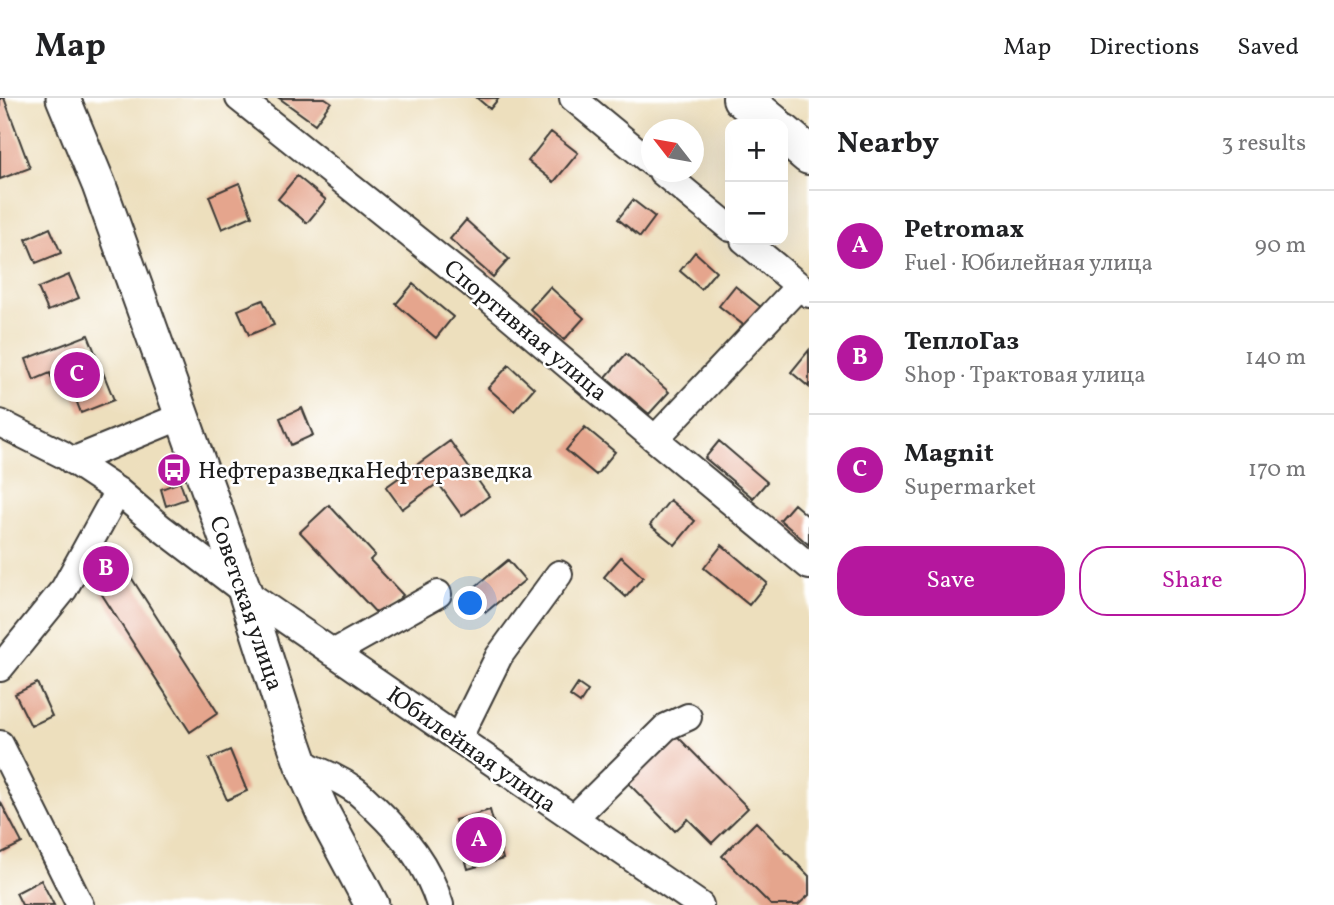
<!DOCTYPE html>
<html lang="en">
<head>
<meta charset="utf-8">
<style>
  body { margin:0; font-family:Vollkorn,serif; background:#f6f6f6; color:#202124 }
  .controls { position:absolute; right:21px; top:21px; display:grid; overflow:hidden; border-radius:14px; box-shadow:0 7px 28px #0002 }
  .controls button { width:63px; height:63px; display:grid; place-items:center; padding:0; border:0; border-bottom:2px solid #e0e0e0; background:#fff; color:#202124; font:35px sans-serif }
  .compass { position:absolute; left:641px; top:21px; width:63px; height:63px; border-radius:50%; background:#fff; box-shadow:0 7px 28px #0002; rotate:301deg }
  .you { position:absolute; left:471px; top:506px; width:24px; height:24px; margin:-18px; border:5px solid #fff; border-radius:50%; background:#1a73e8; box-shadow:0 0 0 10px #1a73e833 }
  .badge { display:grid; place-items:center; width:46px; height:46px; border-radius:50%; background:#b5179e; color:#fff; font-size:23px; font-weight:700 }
  .pin { position:absolute; translate:-50% -50%; border:4px solid #fff; box-shadow:0 2px 7px #0006 }
  .list { margin:0; padding:0; list-style:none }
  h2 { display:flex; justify-content:space-between; align-items:center; height:91px; margin:0; padding:0 28px; font-size:30px }
  h2 small { font-size:23px; font-weight:400; color:#757577 }
  .list li { display:grid; grid-template-columns:46px 1fr auto; gap:21px; align-items:center; box-sizing:border-box; height:112px; padding:0 28px; border-top:2px solid #e0e0e0 }
  .list b { display:block; font-size:26px; white-space:nowrap }
  .list p { margin:0; font-size:23px; white-space:nowrap; color:#757577 }
  .list em { font-size:23px; font-style:normal; color:#757577 }
  .actions { display:flex; gap:14px; padding:21px 28px }
  .actions a { flex:1; padding:16px 0; border:2px solid #b5179e; border-radius:28px; text-align:center; font-size:24px; color:#b5179e }
  .actions .main { background:#b5179e; color:#fff }
  .map { position:relative; flex:none; width:809px; height:807px; overflow:hidden }
  header { display:flex; align-items:center; gap:42px; box-sizing:border-box; height:98px; padding:0 35px; background:#fff; border-bottom:2px solid #e0e0e0 }
  header strong { font-size:33px }
  nav { display:flex; gap:38px; margin-inline-start:auto; font-size:24px }
  main { display:flex }
  aside { flex:1; background:#fff }
  .map>svg:first-child { display:block }
  .building { fill:#e5a58d }
  .lines { fill:none; stroke-linecap:round; stroke-linejoin:round }
  .minor-casing { stroke:#3b3934; stroke-width:30 }
  .major-casing { stroke:#3b3934; stroke-width:37 }
  .highway-casing { stroke:#3b3934; stroke-width:42 }
  .minor { stroke:#fff; stroke-width:26 }
  .major { stroke:#fff; stroke-width:33 }
  .highway { stroke:#fff; stroke-width:38 }
  .labels { text-anchor:middle; stroke-width:5; stroke-linejoin:round; paint-order:stroke }
  .street-label { font-size:24px; fill:#1c1c1c; stroke:#fff }
  .poi-label { font-size:24px; fill:#1c1c1c; stroke:#fff; text-anchor:start }
</style>
</head>
<body>
<header>
<strong>Map</strong>
<nav><a>Map</a><a>Directions</a><a>Saved</a></nav>
</header>
<main>
<div class="map">
<svg width="809" height="807" viewBox="0 0 809 807">
  <rect width="100%" height="100%" fill="#fff"/>
  <filter id="ink" filterUnits="userSpaceOnUse"><feTurbulence type="fractalNoise" baseFrequency=".0143" numOctaves="2"/><feDisplacementMap in="SourceGraphic" scale="14" xChannelSelector="R" yChannelSelector="G"/><feConvolveMatrix kernelMatrix="1 2 1 2 8 2 1 2 1" color-interpolation-filters="sRGB"/></filter>
  <filter id="wash" filterUnits="userSpaceOnUse"><feTurbulence type="fractalNoise" baseFrequency=".00686" numOctaves="4" result="noise"/><feDisplacementMap in="SourceGraphic" scale="28" xChannelSelector="R" yChannelSelector="G"/><feGaussianBlur stdDeviation="1.57" result="paint"/><feColorMatrix in="noise" values="0 0 0 0 0 0 0 0 0 0 0 0 0 0 0 0 0 1.4 0 .05"/><feComposite in="paint" operator="in"/></filter>
  <g filter="url(#wash)">
    <rect width="100%" height="100%" fill="#eddfbd"/>
    <g id="blocks">
      <path class="building" d="M 0,0 L 4,0 L 30,70 L 0,81 Z
        M 279,0 L 325,0 L 331,4 L 315,26 Z
        M 477,0 L 499,0 L 490,11 Z
        M 551,34 L 578,55 L 554,84 L 528,63 Z
        M 297,78 L 326,102 L 307,125 L 278,101 Z
        M 239,85 L 252,118 L 222,131 L 209,98 Z
        M 633,102 L 655,119 L 640,139 L 618,121 Z
        M 466,122 L 509,161 L 493,179 L 450,141 Z
        M 50,130 L 61,155 L 36,165 L 26,141 Z
        M 695,154 L 716,173 L 701,191 L 680,173 Z
        M 69,177 L 79,200 L 48,213 L 38,190 Z
        M 413,186 L 453,219 L 436,240 L 396,206 Z
        M 735,188 L 762,210 L 746,229 L 719,208 Z
        M 550,189 L 584,220 L 564,242 L 530,211 Z
        M 263,202 L 274,227 L 249,237 L 238,212 Z
        M 88,237 L 114,302 L 81,315 L 67,278 L 53,284 L 50,275 L 34,282 L 26,261 Z
        M 809,252 L 809,289 L 791,274 Z
        M 626,256 L 669,294 L 649,316 L 606,279 Z
        M 509,267 L 534,290 L 514,313 L 488,290 Z
        M 302,310 L 313,337 L 291,347 L 280,320 Z
        M 585,329 L 615,354 L 596,377 L 566,352 Z
        M 450,343 L 489,398 L 462,418 L 438,385 L 402,411 L 386,389 Z
        M 719,343 L 767,384 L 753,400 L 705,360 Z
        M 180,384 L 186,401 L 166,408 L 161,391 Z
        M 670,402 L 695,423 L 675,447 L 650,427 Z
        M 794,406 L 809,419 L 809,447 L 780,422 Z
        M 329,407 L 375,457 L 370,462 L 403,497 L 380,519 L 300,434 Z
        M 722,447 L 767,485 L 749,507 L 704,470 Z
        M 113,451 L 218,615 L 190,634 L 85,470 Z
        M 621,459 L 643,479 L 626,499 L 604,479 Z
        M 508,462 L 525,482 L 486,514 L 469,494 Z
        M 37,585 L 52,618 L 31,628 L 15,596 Z
        M 578,586 L 588,593 L 580,605 L 570,598 Z
        M 676,637 L 748,710 L 712,745 L 688,721 L 675,733 L 628,685 Z
        M 230,652 L 247,693 L 227,702 L 209,661 Z
        M 0,703 L 22,745 L 0,756 Z
        M 490,712 L 503,761 L 468,771 L 455,722 Z
        M 756,724 L 809,778 L 809,797 L 798,807 L 771,807 L 722,758 Z
        M 41,782 L 54,807 L 22,807 L 16,795 Z"/>
    </g>
  </g>
  <g filter="url(#ink)">
    <use href="#blocks" fill-opacity="0" stroke="#3b3934" stroke-width="2"/>
    <g class="lines">
      <g class="minor-casing">
        <path id="minor" d="M 239,0 L 472,186 L 655,341 L 809,468
          M 573,0 L 652,65
          M 662,74 L 730,130
          M 744,142 L 809,196
          M 0,325 L 62,356 L 118,393 L 160,429 L 245,494 L 700,807
          M 655,341 L 799,188
          M 72,363 L 182,318
          M 333,555 L 438,496
          M 0,570 L 64,491 L 118,393
          M 458,641 L 499,558 L 559,476
          M 0,646 L 80,807
          M 301,665 C 320,673 338,680 355,692 C 362,697 368,704 375,710 C 404,738 428,767 440,807
          M 574,720 L 666,629 L 688,619"/>
      </g>
      <g class="major-casing">
        <path id="major" d="M 63,0 L 99,87 L 182,318 L 245,494 L 283,613 L 301,665 L 323,715 L 372,807"/>
      </g>
      <g class="highway-casing">
        <path id="highway" d="M 742,0 L 773,26
          M 783,35 L 809,57"/>
      </g>
      <use href="#minor" class="minor"/>
      <use href="#major" class="major"/>
      <use href="#highway" class="highway"/>
    </g>
  </g>
  <defs>
    <g id="bus-disc" transform="scale(1.75)"><circle r="9.5" fill="#b5179e" stroke="#fff"/><path d="M-5-6H5V4H4V6H2V4H-2V6H-4V4H-5ZM-3.5-4V0h7V-4ZM-3.5 1.2v1.5H-2V1.2ZM2 1.2v1.5H3.5V1.2Z" fill="#fff"/></g>
  </defs>
  <g fill-rule="evenodd">
    <use href="#bus-disc" x="174" y="372"/>
  </g>
  <g class="labels">
    <g class="street-label">
      <text transform="translate(526 232) rotate(40)" y="8">Спортивная улица</text>
      <text transform="translate(247 505) rotate(71)" y="8">Советская улица</text>
      <text transform="translate(472 651) rotate(35)" y="8">Юбилейная улица</text>
    </g>
    <g class="poi-label">
      <text x="198" y="380">НефтеразведкаНефтеразведка</text>
    </g>
  </g>
</svg>
<div class="controls">
<button>+</button>
<button>−</button>
</div>
<svg class="compass" viewBox="-18 -18 36 36"><path d="M0-13l5 13h-10z" fill="#e53935"/><path d="M0 13l5-13h-10z" fill="#757577"/></svg>
<div class="you"></div>
<div class="pin badge" style="left:479px;top:742px">A</div>
<div class="pin badge" style="left:106px;top:471px">B</div>
<div class="pin badge" style="left:77px;top:277px">C</div>
</div>
<aside>
<h2>Nearby<small>3 results</small></h2>
<ul class="list">
<li><span class="badge">A</span><div><b>Petromax</b><p>Fuel · Юбилейная улица</p></div><em>90 m</em></li>
<li><span class="badge">B</span><div><b>ТеплоГаз</b><p>Shop · Трактовая улица</p></div><em>140 m</em></li>
<li><span class="badge">C</span><div><b>Magnit</b><p>Supermarket</p></div><em>170 m</em></li>
</ul>
<div class="actions"><a class="main">Save</a><a>Share</a></div>
</aside>
</main>
</body>
</html>
